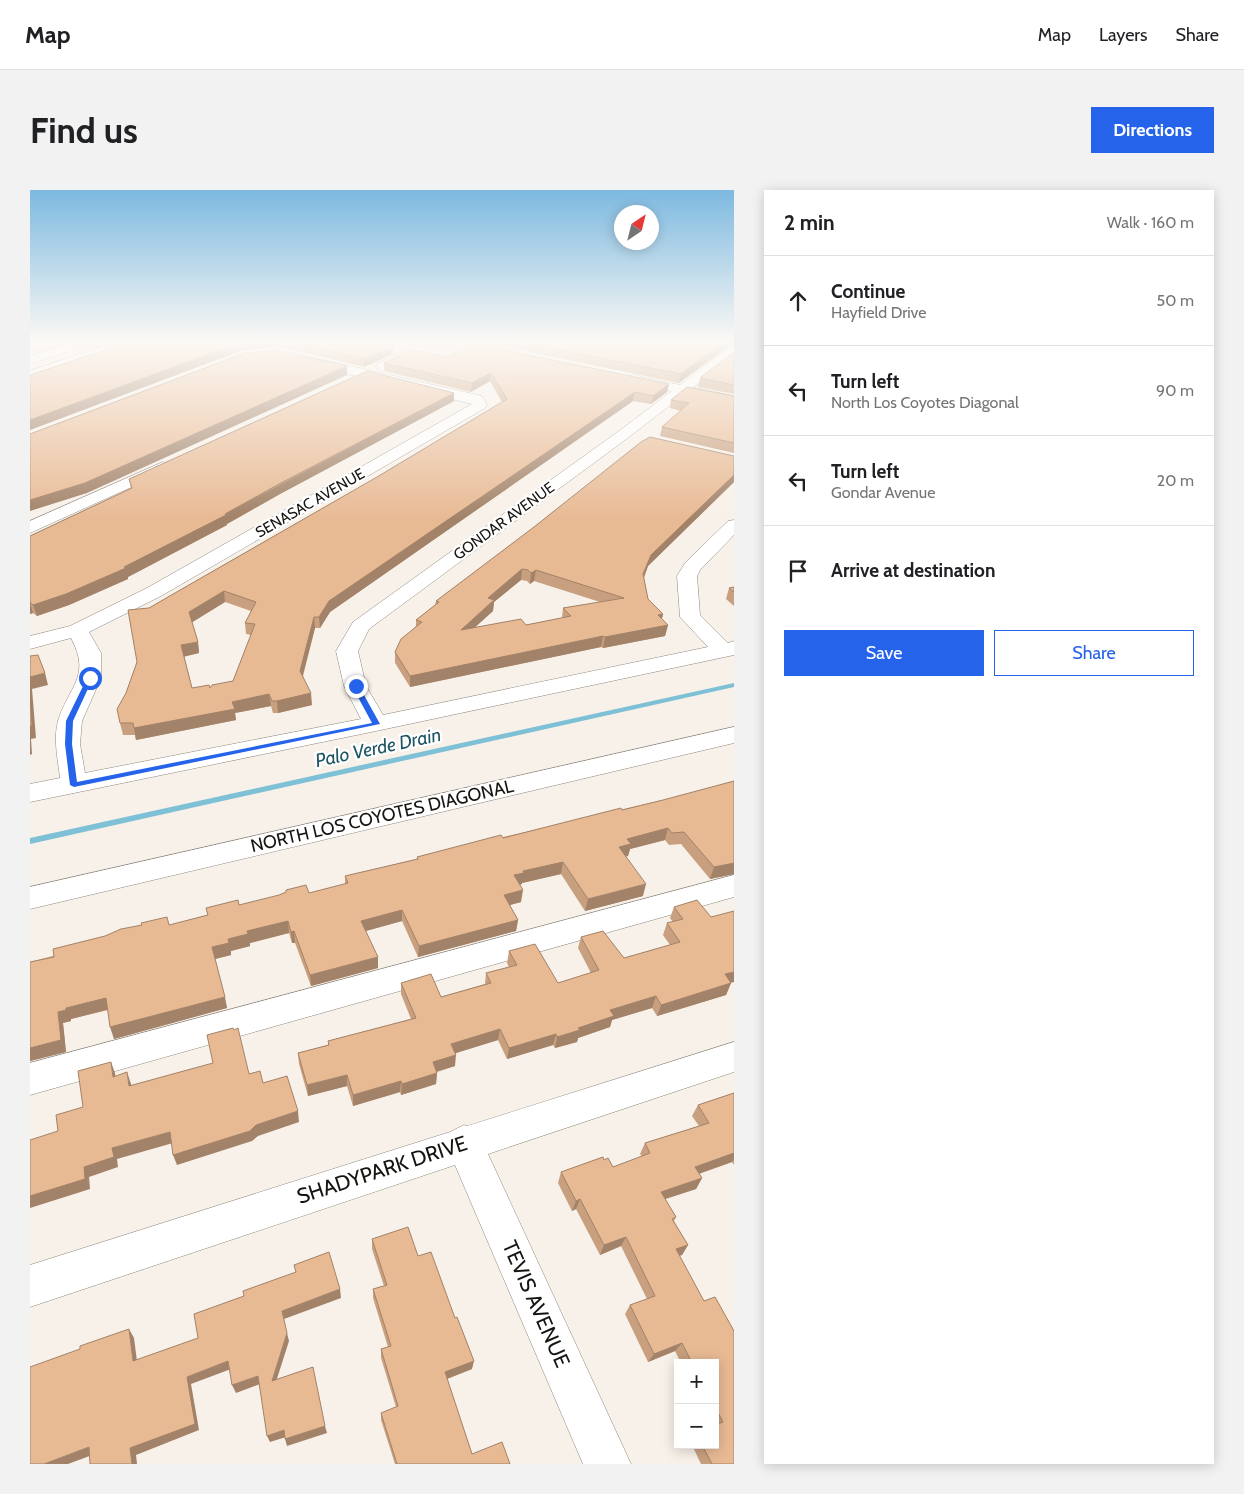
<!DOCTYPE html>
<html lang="en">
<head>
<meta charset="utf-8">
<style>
  body { margin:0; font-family:Cabin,sans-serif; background:#f2f2f2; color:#202124 }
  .controls { position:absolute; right:15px; bottom:15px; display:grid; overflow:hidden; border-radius:0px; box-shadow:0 2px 12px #0003 }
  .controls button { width:45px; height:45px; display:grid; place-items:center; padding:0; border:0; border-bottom:1px solid #e0e0e0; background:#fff; color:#202124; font:25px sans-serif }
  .compass { position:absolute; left:584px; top:15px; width:45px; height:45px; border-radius:50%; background:#fff; box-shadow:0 2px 12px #0003; rotate:35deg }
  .stop { position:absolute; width:15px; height:15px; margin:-11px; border:4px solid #2563eb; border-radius:50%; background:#fff }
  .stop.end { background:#2563eb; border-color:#fff; box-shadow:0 1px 5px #0008 }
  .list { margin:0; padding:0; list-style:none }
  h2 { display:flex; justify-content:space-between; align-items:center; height:65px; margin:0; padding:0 20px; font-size:21px }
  h2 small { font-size:16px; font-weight:400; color:#757577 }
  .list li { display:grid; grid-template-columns:32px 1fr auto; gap:15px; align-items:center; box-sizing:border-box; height:90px; padding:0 20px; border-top:1px solid #e0e0e0 }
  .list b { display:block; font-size:19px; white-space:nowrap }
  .list p { margin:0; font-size:16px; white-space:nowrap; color:#757577 }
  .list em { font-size:16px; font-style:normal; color:#757577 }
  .actions { display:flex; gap:10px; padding:15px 20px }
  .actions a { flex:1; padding:11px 0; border:1px solid #2563eb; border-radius:0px; text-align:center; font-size:18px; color:#2563eb }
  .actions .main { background:#2563eb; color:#fff }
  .icon { flex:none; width:28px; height:28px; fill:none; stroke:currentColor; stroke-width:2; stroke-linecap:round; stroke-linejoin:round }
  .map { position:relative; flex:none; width:704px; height:1274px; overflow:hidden; border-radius:0px }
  header { display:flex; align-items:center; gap:30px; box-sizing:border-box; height:70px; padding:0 25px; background:#fff; border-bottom:1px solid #e0e0e0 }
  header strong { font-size:24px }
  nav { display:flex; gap:28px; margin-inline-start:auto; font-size:18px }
  .intro { display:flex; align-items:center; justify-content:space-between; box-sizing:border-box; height:120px; padding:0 30px }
  h1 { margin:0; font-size:35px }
  .button { padding:12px 22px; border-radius:0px; background:#2563eb; color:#fff; font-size:18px; font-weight:700 }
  main { display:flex; gap:30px; padding:0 30px }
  aside { flex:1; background:#fff; border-radius:0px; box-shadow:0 2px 12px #0003 }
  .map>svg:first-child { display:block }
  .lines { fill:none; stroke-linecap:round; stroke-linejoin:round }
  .stream { fill:#7ec0d5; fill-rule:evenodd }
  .minor-casing { stroke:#8c877f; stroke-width:1 }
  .major-casing { stroke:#8c877f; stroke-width:1 }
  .minor { fill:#fff; fill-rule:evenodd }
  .major { fill:#fff; fill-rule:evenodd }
  .wall { fill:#c8a07f; fill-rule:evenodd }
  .shaded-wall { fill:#a28268 }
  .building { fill:#e8ba94; stroke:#a28268; fill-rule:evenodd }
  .route { fill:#2563eb }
  .labels { text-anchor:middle; stroke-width:4.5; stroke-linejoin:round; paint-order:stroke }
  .far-street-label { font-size:15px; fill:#171512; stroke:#fff }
  .street-label { font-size:18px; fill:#171512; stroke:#fff }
  .water-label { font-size:19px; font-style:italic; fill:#1f5665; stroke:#fff }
  .near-street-label { font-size:21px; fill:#171512; stroke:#fff }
</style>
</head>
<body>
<header>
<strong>Map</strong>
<nav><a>Map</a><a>Layers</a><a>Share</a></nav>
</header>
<div class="intro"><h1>Find us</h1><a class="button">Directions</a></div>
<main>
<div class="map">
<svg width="704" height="1274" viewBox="0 0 704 1274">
  <rect width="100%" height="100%" fill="#f8f1e9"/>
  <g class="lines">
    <path class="stream" d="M 704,493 L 704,497 L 0,654 L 0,648 Z"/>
    <g class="minor-casing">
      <path id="minor" d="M 12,150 L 31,150 L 29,153 L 0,162 L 0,154 Z
        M 91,150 L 110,150 L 108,153 L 0,189 L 0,181 Z
        M 397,150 L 413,150 L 357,180 L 352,181 L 346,177 L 347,174 Z
        M 704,156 L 704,166 L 599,247 L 339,439 L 328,461 L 336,496 L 353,525 L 678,457 L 650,427 L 647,386 L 655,373 L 698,331 L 704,330 L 704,345 L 670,380 L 667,386 L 670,425 L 698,453 L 704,451 L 704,465 L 346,541 L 0,612 L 0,594 L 30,588 C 28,570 23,549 28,531 C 38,497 62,487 41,448 L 0,459 L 0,446 L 40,436 L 117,398 L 442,214 L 276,174 L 274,171 L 276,168 L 280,167 L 452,206 L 457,215 L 455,218 L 131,406 L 59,442 L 71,463 L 71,488 L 52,531 L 50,554 L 55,583 L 331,529 L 314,496 L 306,461 L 323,432 L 589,241 L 700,157 Z
        M 133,272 L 139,274 L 141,277 L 139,280 L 0,343 L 0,331 Z
        M 704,685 L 704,707 L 0,905 L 0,873 Z
        M 704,852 L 704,882 L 458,964 L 601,1274 L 553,1274 L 425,975 L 0,1117 L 0,1075 L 420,942 L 434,935 L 437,936 Z"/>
    </g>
    <g class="major-casing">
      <path id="major" d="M 48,150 L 67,150 L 65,153 L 0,174 L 0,166 Z
        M 406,150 L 431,150 L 480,160 L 482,163 L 476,167 L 412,154 Z
        M 602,185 L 704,206 L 704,214 L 597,192 L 595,189 Z
        M 704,537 L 704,553 L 0,719 L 0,697 Z"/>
    </g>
    <use href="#minor" class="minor"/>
    <use href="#major" class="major"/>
  </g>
  <path class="wall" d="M 105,150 L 379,150 L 363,157 L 363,164 L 334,177 L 247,156 L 213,160 Z
    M 461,150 L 704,150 L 699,156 L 649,193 L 461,154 Z
    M 704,162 L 704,204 L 668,197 L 670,188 Z
    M 417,167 L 639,194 L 637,202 L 621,214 L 603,211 L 300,422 L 290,438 L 285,438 L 273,486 L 282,515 L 248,523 L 243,523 L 241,516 L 205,523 L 206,530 L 106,550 L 105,545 L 93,545 L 90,533 L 96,503 L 107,472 L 119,418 L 347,287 L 472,212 L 460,191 L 441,202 L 354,181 L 354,173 ZM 195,412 L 221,421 L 215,433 L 216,444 L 221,445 L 203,491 L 180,498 L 162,498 L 154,466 L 169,463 L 168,452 L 162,432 Z
    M 424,203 L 424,211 L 250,304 L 197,334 L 197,335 L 98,387 L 98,389 L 39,415 L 7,426 L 3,423 L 0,424 L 0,346 L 101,298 L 99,289 Z
    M 704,206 L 704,263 L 630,246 L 632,237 L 651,221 L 640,218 L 641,210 Z
    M 704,266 L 704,292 L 618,376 L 614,388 L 618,409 L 633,424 L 632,429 L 638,435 L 635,446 L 573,458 L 571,457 L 380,497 L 365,473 L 365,462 L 386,436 L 386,430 L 405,415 L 406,411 ZM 491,390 L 497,391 L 500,394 L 504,391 L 570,412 L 533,418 L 532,428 L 496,435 L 445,437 L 463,421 L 464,412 Z
    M 704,397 L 704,416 L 696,409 L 699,398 Z
    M 633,610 L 704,684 L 680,689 L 651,654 L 639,655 L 635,650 L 600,659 L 598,666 L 596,666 L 613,706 L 555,721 L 531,684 L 492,693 L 492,694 L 490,695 L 491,712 L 480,715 L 488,730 L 486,741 L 388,767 L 372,731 L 336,741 L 348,778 L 281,796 L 265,753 L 262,753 L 259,743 L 220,753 L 220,756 L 201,761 L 201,765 L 185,769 L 197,818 L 84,849 L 78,820 L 41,829 L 41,831 L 33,833 L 36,862 L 0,871 L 0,772 L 178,725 L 176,718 L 209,715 L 279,703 L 315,694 L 315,686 L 387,669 L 387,667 Z
    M 644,717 L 681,727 L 701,793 L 696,805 L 627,826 L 622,818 L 582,830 L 580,837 L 548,848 L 547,852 L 525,858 L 523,855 L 477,869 L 468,850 L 425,863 L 425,876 L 407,882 L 406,894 L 371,905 L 370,902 L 323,916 L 317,896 L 278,906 L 269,874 L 268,863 L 298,855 L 298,851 L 381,829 L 371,804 L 371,793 L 411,807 L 455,794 L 456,783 L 479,777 L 477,773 L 479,761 L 528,793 L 561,783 L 548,758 L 551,747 L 594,768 L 640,755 L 633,745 L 637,733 L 643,732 L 640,728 Z
    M 704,903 L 704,975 L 702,972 L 669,984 L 672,988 L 666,999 L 635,1009 L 646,1027 L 644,1031 L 658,1055 L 652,1065 L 649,1066 L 674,1111 L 685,1107 L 704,1141 L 704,1274 L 671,1274 L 662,1255 L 685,1255 L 685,1173 L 651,1173 L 645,1161 L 618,1172 L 595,1124 L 600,1115 L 617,1109 L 591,1056 L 570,1065 L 546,1019 L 542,1021 L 528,993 L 531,982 L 573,967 L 574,970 L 578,968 L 583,977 L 612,966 L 610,964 L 615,953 L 669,936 L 662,926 L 668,915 Z
    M 342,1049 L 388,1066 L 442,1179 L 417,1189 L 442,1264 L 480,1274 L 365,1274 L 351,1230 L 351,1223 L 366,1217 L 351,1168 L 351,1159 L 358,1157 L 343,1108 L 343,1099 L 354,1096 L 342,1059 Z"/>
  <path class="shaded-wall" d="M 229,150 L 247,150 L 247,156 L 213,160 L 0,240 L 0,230 L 212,152 Z
    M 361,150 L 379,150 L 363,157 L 363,164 L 334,177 L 334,169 L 353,154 Z
    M 697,150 L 704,150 L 704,155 L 699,156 L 649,193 L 651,184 Z
    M 317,176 L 317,185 L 57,303 L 0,321 L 0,310 Z
    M 461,183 L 460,191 L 441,202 L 442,193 Z
    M 639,194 L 637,202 L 621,214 L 623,206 Z
    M 605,202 L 603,211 L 300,422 L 290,438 L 289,427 L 299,411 Z
    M 424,203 L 424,211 L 250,304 L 197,334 L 197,335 L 98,387 L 98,389 L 39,415 L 7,426 L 3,415 L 94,377 Z
    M 704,285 L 704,292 L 618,376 L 611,395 L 613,384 L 621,365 Z
    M 492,379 L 491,390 L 464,412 L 463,421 L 430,451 L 431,440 L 458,408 Z
    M 506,380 L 504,391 L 500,394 L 501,383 Z
    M 194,401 L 195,412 L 161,433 L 159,422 Z
    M 0,412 L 3,423 L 0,424 Z
    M 633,424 L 630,435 L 628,425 Z
    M 284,427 L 285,438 L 271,492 L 270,481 Z
    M 638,435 L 635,446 L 573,458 L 575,447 Z
    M 573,446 L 571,457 L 380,497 L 380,486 Z
    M 168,452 L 169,463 L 153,467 L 151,455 Z
    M 15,483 L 18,495 L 2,499 L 6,548 L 1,549 L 2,564 L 0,565 L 0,487 Z
    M 281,503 L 282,515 L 248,523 L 247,511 Z
    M 239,504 L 241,516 L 205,523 L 206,530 L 106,550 L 104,538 L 202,512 Z
    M 638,638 L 635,650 L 600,659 L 598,666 L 586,669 L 589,657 L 597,649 Z
    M 533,672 L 531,684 L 492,693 L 492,694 L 482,697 L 484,685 L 493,681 Z
    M 704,673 L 704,684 L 680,689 L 684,677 Z
    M 616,694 L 613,706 L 555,721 L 558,709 Z
    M 493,700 L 491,712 L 472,717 L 474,705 Z
    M 372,720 L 372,731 L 332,742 L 331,731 Z
    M 488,730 L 486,741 L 388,767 L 389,756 Z
    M 258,731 L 259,743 L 220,753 L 220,756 L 201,761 L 201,765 L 185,769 L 182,757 L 217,741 Z
    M 264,741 L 265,753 L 262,753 L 261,742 Z
    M 348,767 L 348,778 L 281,796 L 280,785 Z
    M 704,782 L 704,792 L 690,796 L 695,784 Z
    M 701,793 L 696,805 L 627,826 L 631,815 Z
    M 626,806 L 622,818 L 582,830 L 580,837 L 548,848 L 547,852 L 525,858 L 527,847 L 548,838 L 580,820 Z
    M 195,807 L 197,818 L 84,849 L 80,837 Z
    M 76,808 L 80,819 L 41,829 L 41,831 L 33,833 L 36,862 L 0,871 L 0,858 L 28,822 L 36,818 Z
    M 470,839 L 468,850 L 420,865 L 421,854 Z
    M 526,844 L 523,855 L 477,869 L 479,858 Z
    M 426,865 L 425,876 L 402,883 L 403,872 Z
    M 81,872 L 85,883 L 87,898 L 83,887 Z
    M 97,882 L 101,894 L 104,907 L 99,896 Z
    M 407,883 L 406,894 L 371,905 L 372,894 Z
    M 317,885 L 317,896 L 278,906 L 277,895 Z
    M 371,891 L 370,902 L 323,916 L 323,905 Z
    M 268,921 L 269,932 L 228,946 L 222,951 L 147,975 L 143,965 L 226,935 Z
    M 140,942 L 143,953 L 87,969 L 88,977 L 59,987 L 60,999 L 0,1018 L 0,1006 L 54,977 L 82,958 Z
    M 704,963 L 704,969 L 702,972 L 659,987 L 665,977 Z
    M 672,988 L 666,999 L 626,1012 L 631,1002 Z
    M 550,1009 L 546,1019 L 542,1021 L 546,1011 Z
    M 596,1047 L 591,1056 L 570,1065 L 574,1055 Z
    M 658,1055 L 652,1065 L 640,1069 L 646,1059 Z
    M 310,1099 L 311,1108 L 254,1129 L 252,1121 Z
    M 99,1139 L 104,1148 L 108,1179 L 103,1171 Z
    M 257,1143 L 259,1151 L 244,1198 L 242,1191 Z
    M 652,1153 L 645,1161 L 618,1172 L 624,1164 Z
    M 198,1171 L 201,1179 L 161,1194 L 169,1240 L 106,1265 L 107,1274 L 102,1274 L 100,1258 L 157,1187 Z
    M 444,1171 L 442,1179 L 414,1190 L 415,1182 Z
    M 228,1186 L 230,1194 L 206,1203 L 202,1195 Z
    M 295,1236 L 297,1243 L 257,1256 L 255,1249 Z
    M 254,1240 L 256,1247 L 240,1252 L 237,1246 Z
    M 59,1257 L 65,1264 L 38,1274 L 14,1274 Z"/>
  <path class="building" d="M 105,150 L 229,150 L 212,152 L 0,230 L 0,185 Z
    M 256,150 L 361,150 L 353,154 L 363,156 L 334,169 Z
    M 481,150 L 697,150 L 651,184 Z
    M 444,154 L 639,194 L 623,206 L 605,202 L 299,411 L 289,427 L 284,427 L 270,481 L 281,503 L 247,511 L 242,511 L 239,504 L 202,512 L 205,519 L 104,538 L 103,533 L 90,533 L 87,519 L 96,503 L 107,472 L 98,420 L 119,418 L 138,407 L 347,287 L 477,209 L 461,183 L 442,193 L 354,173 L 381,160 L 417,167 ZM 194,401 L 226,412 L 215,433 L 225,434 L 203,491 L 182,495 L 180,498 L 179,495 L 162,498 L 151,455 L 168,452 L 159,422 Z
    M 246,160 L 317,176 L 55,293 L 0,310 L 0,244 L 215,163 Z
    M 704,162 L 704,195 L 670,188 Z
    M 337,181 L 424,203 L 249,294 L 195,324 L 196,325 L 94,377 L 96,378 L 36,404 L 3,415 L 0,412 L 0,346 L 102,298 L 99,289 Z
    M 657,197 L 704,206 L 704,253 L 632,237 L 659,213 L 641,210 Z
    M 620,247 L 704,266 L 704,285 L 621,365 L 613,384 L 618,409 L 633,424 L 628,425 L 638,435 L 575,447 L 573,446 L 380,486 L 365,462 L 371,449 L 392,432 L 386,430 L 409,412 L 406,411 L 504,337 L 611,252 ZM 492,379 L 498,380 L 501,383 L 506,380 L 594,408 L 533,418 L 541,426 L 496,435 L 491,429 L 431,440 L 464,410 L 458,408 Z
    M 704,397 L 704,402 L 699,398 Z
    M 8,465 L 15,483 L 0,487 L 0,466 Z
    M 0,506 L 2,536 L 0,536 Z
    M 704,591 L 704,673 L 684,677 L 654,642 L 642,643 L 638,638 L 597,649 L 601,654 L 589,657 L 616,694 L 558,709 L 533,672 L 493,681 L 494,683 L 484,685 L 493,700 L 474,705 L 488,730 L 389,756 L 372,720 L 331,731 L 348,767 L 280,785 L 264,741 L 261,742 L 258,731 L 217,741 L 218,744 L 198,749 L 199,753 L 182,757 L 195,807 L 80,837 L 76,808 L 36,818 L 36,820 L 28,822 L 31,850 L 0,858 L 0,772 L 24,767 L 23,759 L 75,746 L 91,739 L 112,735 L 111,733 L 137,727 L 139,735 L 178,725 L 176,718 L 208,710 L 209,715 L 249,705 L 256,702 L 256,700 L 276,695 L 279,703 L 318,693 L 315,686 L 388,669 L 387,667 L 471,645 L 473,648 L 591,618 L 592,620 L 633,610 Z
    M 667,710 L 681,727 L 704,721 L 704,782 L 695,784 L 701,793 L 631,815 L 626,806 L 580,820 L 584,826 L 548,838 L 550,840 L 527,847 L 526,844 L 479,858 L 470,839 L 421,854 L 426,865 L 403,872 L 407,883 L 372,894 L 371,891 L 323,905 L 317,885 L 277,895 L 268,863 L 299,855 L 298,851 L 386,828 L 371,793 L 401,784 L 411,807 L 461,793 L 456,783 L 487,775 L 479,761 L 505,754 L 528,793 L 569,780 L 551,747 L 573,741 L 594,768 L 650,752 L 637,733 L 653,729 L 644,717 Z
    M 203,838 L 204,840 L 208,838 L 219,884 L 230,881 L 233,893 L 257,886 L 268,921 L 226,935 L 220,941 L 143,965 L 140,942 L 82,958 L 84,967 L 54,977 L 55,989 L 0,1006 L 0,950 L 28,941 L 26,925 L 53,917 L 48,881 L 81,872 L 83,887 L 97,882 L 99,896 L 183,873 L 177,845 Z
    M 704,903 L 704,963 L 665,977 L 672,988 L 631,1002 L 646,1027 L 642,1029 L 658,1055 L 646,1059 L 674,1111 L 685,1107 L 704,1141 L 704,1274 L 682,1274 L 672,1255 L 685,1255 L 685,1235 L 693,1232 L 685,1217 L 685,1173 L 662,1173 L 652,1153 L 624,1164 L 600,1115 L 625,1106 L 596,1047 L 574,1055 L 550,1009 L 546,1011 L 531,982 L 573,967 L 574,970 L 578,968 L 583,977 L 620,963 L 615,953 L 679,933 L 668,915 Z
    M 378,1037 L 388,1066 L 401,1062 L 425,1128 L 427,1127 L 444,1171 L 415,1182 L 442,1264 L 472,1252 L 480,1274 L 367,1274 L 351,1223 L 368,1216 L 351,1159 L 361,1156 L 343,1099 L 357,1095 L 342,1049 Z
    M 299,1062 L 310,1099 L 252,1121 L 257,1143 L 242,1191 L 283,1177 L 295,1236 L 255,1249 L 254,1240 L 237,1246 L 228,1186 L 202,1195 L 198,1171 L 157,1187 L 165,1234 L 100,1258 L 102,1274 L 60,1274 L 59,1257 L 14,1274 L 0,1274 L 0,1177 L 50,1159 L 50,1156 L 99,1139 L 103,1171 L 168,1148 L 164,1124 L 214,1106 L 213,1101 L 266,1082 L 264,1075 Z"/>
  <linearGradient id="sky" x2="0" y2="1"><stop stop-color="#7db9e0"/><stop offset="0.46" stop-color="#fcf9f5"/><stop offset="1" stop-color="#fcf9f5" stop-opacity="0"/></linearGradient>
  <rect width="704" height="329" fill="url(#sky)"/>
  <path class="route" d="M 60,486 L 63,488 L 43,531 L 42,554 L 47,592 L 342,533 L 322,496 L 326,494 L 329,496 L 350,534 L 44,597 L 40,595 L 35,554 L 36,531 L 57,488 Z"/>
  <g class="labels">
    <g class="far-street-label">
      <text transform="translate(280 313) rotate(-30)" y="5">SENASAC AVENUE</text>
      <text transform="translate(474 331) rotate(-36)" y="5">GONDAR AVENUE</text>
    </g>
    <g class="street-label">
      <text transform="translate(352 626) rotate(-13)" y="6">NORTH LOS COYOTES DIAGONAL</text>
    </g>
    <g class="water-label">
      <text transform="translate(348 557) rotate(-12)" y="7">Palo Verde Drain</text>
    </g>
    <g class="near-street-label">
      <text transform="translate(352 980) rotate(-18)" y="7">SHADYPARK DRIVE</text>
      <text transform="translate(506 1114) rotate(66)" y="7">TEVIS AVENUE</text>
    </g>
  </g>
</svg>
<div class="controls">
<button>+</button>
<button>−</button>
</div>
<svg class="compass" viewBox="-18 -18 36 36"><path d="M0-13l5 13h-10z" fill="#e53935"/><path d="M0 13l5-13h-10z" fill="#757577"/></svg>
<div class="stop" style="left:60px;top:488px"></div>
<div class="stop end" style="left:326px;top:496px"></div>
</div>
<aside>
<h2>2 min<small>Walk · 160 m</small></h2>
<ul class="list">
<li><svg class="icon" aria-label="ahead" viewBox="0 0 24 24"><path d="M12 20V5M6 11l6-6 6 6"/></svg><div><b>Continue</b><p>Hayfield Drive</p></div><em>50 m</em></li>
<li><svg class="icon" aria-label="left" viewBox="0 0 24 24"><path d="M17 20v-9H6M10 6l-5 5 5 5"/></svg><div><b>Turn left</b><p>North Los Coyotes Diagonal</p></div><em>90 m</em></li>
<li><svg class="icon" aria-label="left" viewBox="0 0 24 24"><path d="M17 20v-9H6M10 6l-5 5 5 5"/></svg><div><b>Turn left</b><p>Gondar Avenue</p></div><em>20 m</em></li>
<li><svg class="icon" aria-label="arrive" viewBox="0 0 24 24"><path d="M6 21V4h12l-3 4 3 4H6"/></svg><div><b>Arrive at destination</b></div></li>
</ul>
<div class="actions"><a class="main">Save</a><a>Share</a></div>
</aside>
</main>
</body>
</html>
